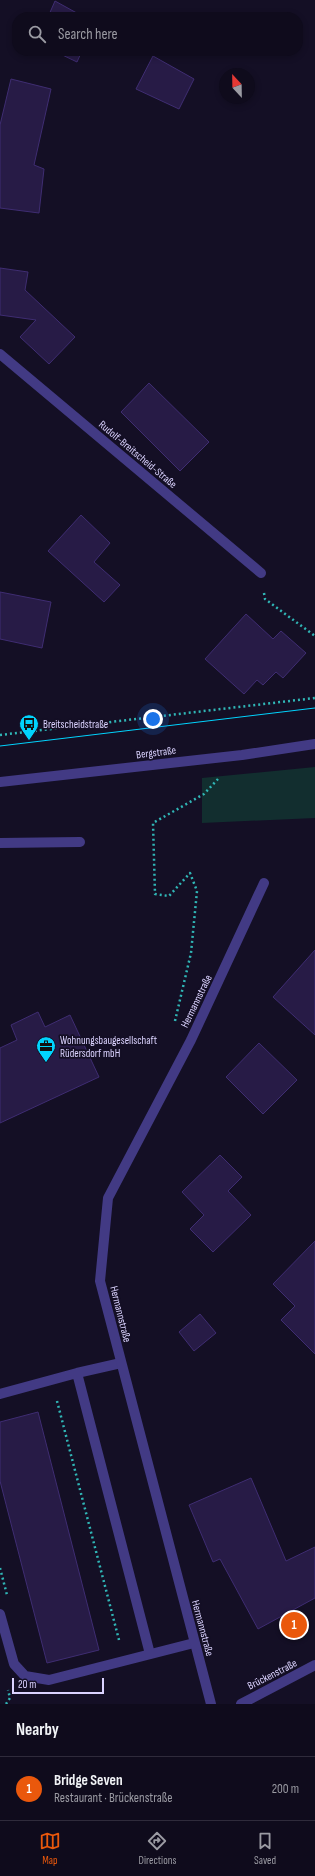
<!DOCTYPE html>
<html lang="en">
<head>
<meta charset="utf-8">
<style>
  body { margin:0; font-family:"Sofia Sans Condensed",sans-serif; background:#1d1929; color:#f1f3f6 }
  .compass { position:absolute; left:219px; top:68px; width:36px; height:36px; border-radius:50%; background:#0f0b1c; box-shadow:0 2px 6px #0003; rotate:338deg }
  .scale { position:absolute; left:12px; bottom:10px; width:92px; box-sizing:border-box; padding-left:4px; border:2px solid #dbd3ff; border-top:0; font-size:11px; line-height:14px; white-space:nowrap; color:#dbd3ff; -webkit-text-stroke:3px #140f25; paint-order:stroke }
  .you { position:absolute; left:153px; top:719px; width:14px; height:14px; margin:-10px; border:3px solid #fff; border-radius:50%; background:#1a73e8; box-shadow:0 0 0 6px #1a73e833 }
  .badge { display:grid; place-items:center; width:26px; height:26px; border-radius:50%; background:#ea580c; color:#fff; font-size:13px; font-weight:700 }
  .pin { position:absolute; translate:-50% -50%; border:2px solid #fff; box-shadow:0 1px 4px #0006 }
  .list { margin:0; padding:0; list-style:none }
  h2 { display:flex; justify-content:space-between; align-items:center; height:52px; margin:0; padding:0 16px; font-size:17px }
  h2 small { font-size:13px; font-weight:400; color:#9b9ba3 }
  .list li { display:grid; grid-template-columns:26px 1fr auto; gap:12px; align-items:center; box-sizing:border-box; height:64px; padding:0 16px; border-top:1px solid #2f2b3b }
  .list b { display:block; font-size:15px; white-space:nowrap }
  .list p { margin:0; font-size:13px; white-space:nowrap; color:#9b9ba3 }
  .list em { font-size:13px; font-style:normal; color:#9b9ba3 }
  .icon { flex:none; width:22px; height:22px; fill:none; stroke:currentColor; stroke-width:2; stroke-linecap:round; stroke-linejoin:round }
  .map { position:relative; flex:none; width:315px; height:1704px; overflow:hidden }
  .search { position:absolute; background:#0f0b1c; box-shadow:0 2px 6px #0003; left:12px; right:12px; top:12px; height:44px; display:flex; align-items:center; gap:10px; box-sizing:border-box; padding:0 14px; border-radius:16px; color:#9b9ba3; font-size:15px }
  .sheet { height:116px; background:#0f0b1c }
  nav { display:flex; justify-content:space-around; align-items:center; box-sizing:border-box; height:56px; border-top:1px solid #2f2b3b; background:#0f0b1c; font-size:11px; color:#9b9ba3 }
  nav a { display:grid; justify-items:center; gap:2px }
  nav .on { color:#ea580c }
  .map>svg:first-child { display:block }
  .green { fill:#122e2f }
  .building { fill:#271b46; stroke:#3f2d72 }
  .lines { fill:none; stroke-linecap:round; stroke-linejoin:round }
  .path { stroke:#30b6b6; stroke-width:2.5; stroke-dasharray:2 3; stroke-linecap:butt }
  .service { stroke:#423a84; stroke-width:10 }
  .minor { stroke:#423a84; stroke-width:10 }
  .tertiary { stroke:#423a84; stroke-width:10 }
  .tram { stroke:#01d3fd; stroke-width:1 }
  .labels { text-anchor:middle; stroke-width:3.5; stroke-linejoin:round; paint-order:stroke }
  .street-label { font-size:11px; fill:#dbd3ff; stroke:#140f25 }
  .poi-label { font-size:11px; fill:#dbd3ff; stroke:#140f25; text-anchor:start }
</style>
</head>
<body>
<div class="map">
<svg width="315" height="1704" viewBox="0 0 315 1704">
  <rect width="100%" height="100%" fill="#140f25"/>
  <path class="green" d="M 315,767 L 315,818 L 202,823 L 202,778 Z"/>
  <path class="building" d="M 55,1 L 84,17 L 48,17 Z
    M 54,51 L 82,51 L 77,62 Z
    M 153,56 L 194,79 L 179,109 L 136,89 Z
    M 11,79 L 51,89 L 34,165 L 44,169 L 39,213 L 0,208 L 0,125 Z
    M 0,268 L 28,272 L 25,290 L 75,337 L 49,364 L 20,337 L 36,320 L 0,315 Z
    M 149,383 L 209,442 L 180,471 L 121,412 Z
    M 81,515 L 110,543 L 94,562 L 120,585 L 104,602 L 48,551 Z
    M 0,592 L 51,602 L 42,648 L 0,639 Z
    M 246,614 L 273,639 L 281,631 L 306,653 L 283,678 L 276,672 L 263,685 L 257,680 L 244,694 L 205,659 Z
    M 315,950 L 315,1035 L 273,997 Z
    M 38,1012 L 45,1027 L 70,1015 L 99,1077 L 0,1123 L 0,1048 L 17,1040 L 11,1025 Z
    M 259,1043 L 297,1080 L 263,1114 L 226,1077 Z
    M 220,1155 L 242,1177 L 228,1191 L 251,1215 L 213,1252 L 190,1229 L 204,1215 L 182,1192 Z
    M 315,1241 L 315,1354 L 281,1320 L 295,1306 L 273,1284 Z
    M 200,1314 L 216,1333 L 194,1351 L 179,1332 Z
    M 38,1412 L 99,1650 L 47,1663 L 0,1481 L 0,1422 Z
    M 251,1478 L 286,1561 L 315,1547 L 315,1598 L 258,1629 L 220,1559 L 213,1562 L 189,1505 Z"/>
  <g class="lines">
    <path class="path" d="M 264,593 L 265,599 L 315,636
      M 0,735 L 315,698
      M 175,1021 L 191,953 L 197,891 L 190,873 L 169,896 L 155,894 L 153,823 L 204,794 L 218,779
      M 57,1401 L 119,1640
      M 0,1568 L 7,1595
      M 6,1704 L 10,1698 L 8,1690"/>
    <path class="service" d="M 0,843 L 80,842
      M 77,1373 L 150,1654
      M 0,1394 L 77,1373 L 121,1363
      M 0,1614 L 14,1664 L 25,1676 L 49,1680 L 194,1643"/>
    <path class="minor" d="M 0,354 L 261,573
      M 211,1704 L 100,1281 L 108,1198 L 191,1040 L 264,883
      M 241,1704 L 315,1665"/>
    <path class="tertiary" d="M 0,782 L 242,755 L 315,744"/>
    <path class="tram" d="M 0,746 L 315,708"/>
  </g>
  <defs>
    <g id="bus-pin" transform="scale(1)"><path d="M0 17L-7.5 6A9.5 9.5 0 1 1 7.5 6Z" fill="#01d3fd" stroke="#140f25"/><path d="M-5-6H5V4H4V6H2V4H-2V6H-4V4H-5ZM-3.5-4V0h7V-4ZM-3.5 1.2v1.5H-2V1.2ZM2 1.2v1.5H3.5V1.2Z" fill="#111"/></g>
    <g id="office-pin" transform="scale(1)"><path d="M0 17L-7.5 6A9.5 9.5 0 1 1 7.5 6Z" fill="#01d3fd" stroke="#140f25"/><path d="M-6-3h4V-5.5h4V-3h4V5H-6ZM-1-4.5V-3h2v-1.5ZM-6 0V1H6V0Z" fill="#111"/></g>
  </defs>
  <g fill-rule="evenodd">
    <use href="#bus-pin" x="29" y="724"/>
    <use href="#office-pin" x="46" y="1046"/>
  </g>
  <g class="labels">
    <g class="street-label">
      <text transform="translate(138 454) rotate(40)" y="4">Rudolf-Breitscheid-Straße</text>
      <text transform="translate(156 752) rotate(-7)" y="4">Bergstraße</text>
      <text transform="translate(196 1001) rotate(-64)" y="4">Hermannstraße</text>
      <text transform="translate(121 1314) rotate(76)" y="4">Hermannstraße</text>
      <text transform="translate(203 1628) rotate(75)" y="4">Hermannstraße</text>
      <text transform="translate(272 1674) rotate(-27)" y="4">Brückenstraße</text>
    </g>
    <g class="poi-label">
      <text x="43" y="728">Breitscheidstraße</text>
      <text x="60" y="1044">Wohnungsbaugesellschaft<tspan x="60" dy="13">Rüdersdorf mbH</tspan></text>
    </g>
  </g>
</svg>
<svg class="compass" viewBox="-18 -18 36 36"><path d="M0-13l5 13h-10z" fill="#e53935"/><path d="M0 13l5-13h-10z" fill="#9b9ba3"/></svg>
<div class="scale">20 m</div>
<div class="you"></div>
<div class="pin badge" style="left:294px;top:1625px">1</div>
<div class="search"><svg class="icon" aria-label="search" viewBox="0 0 24 24"><circle cx="10" cy="10" r="6"/><path d="M15 15l6 6"/></svg>Search here</div>
</div>
<section class="sheet">
<h2>Nearby<small></small></h2>
<ul class="list">
<li><span class="badge">1</span><div><b>Bridge Seven</b><p>Restaurant · Brückenstraße</p></div><em>200 m</em></li>
</ul>
</section>
<nav>
<a class="on"><svg class="icon" aria-label="map" viewBox="0 0 24 24"><path d="M3 6l6-2 6 2 6-2v14l-6 2-6-2-6 2zM9 4v14M15 6v14"/></svg>Map</a>
<a><svg class="icon" aria-label="directions" viewBox="0 0 24 24"><path d="M12 3l9 9-9 9-9-9zM9 14v-3h6M13 9l2 2-2 2"/></svg>Directions</a>
<a><svg class="icon" aria-label="saved" viewBox="0 0 24 24"><path d="M7 4h10v16l-5-4-5 4z"/></svg>Saved</a>
</nav>
</body>
</html>
